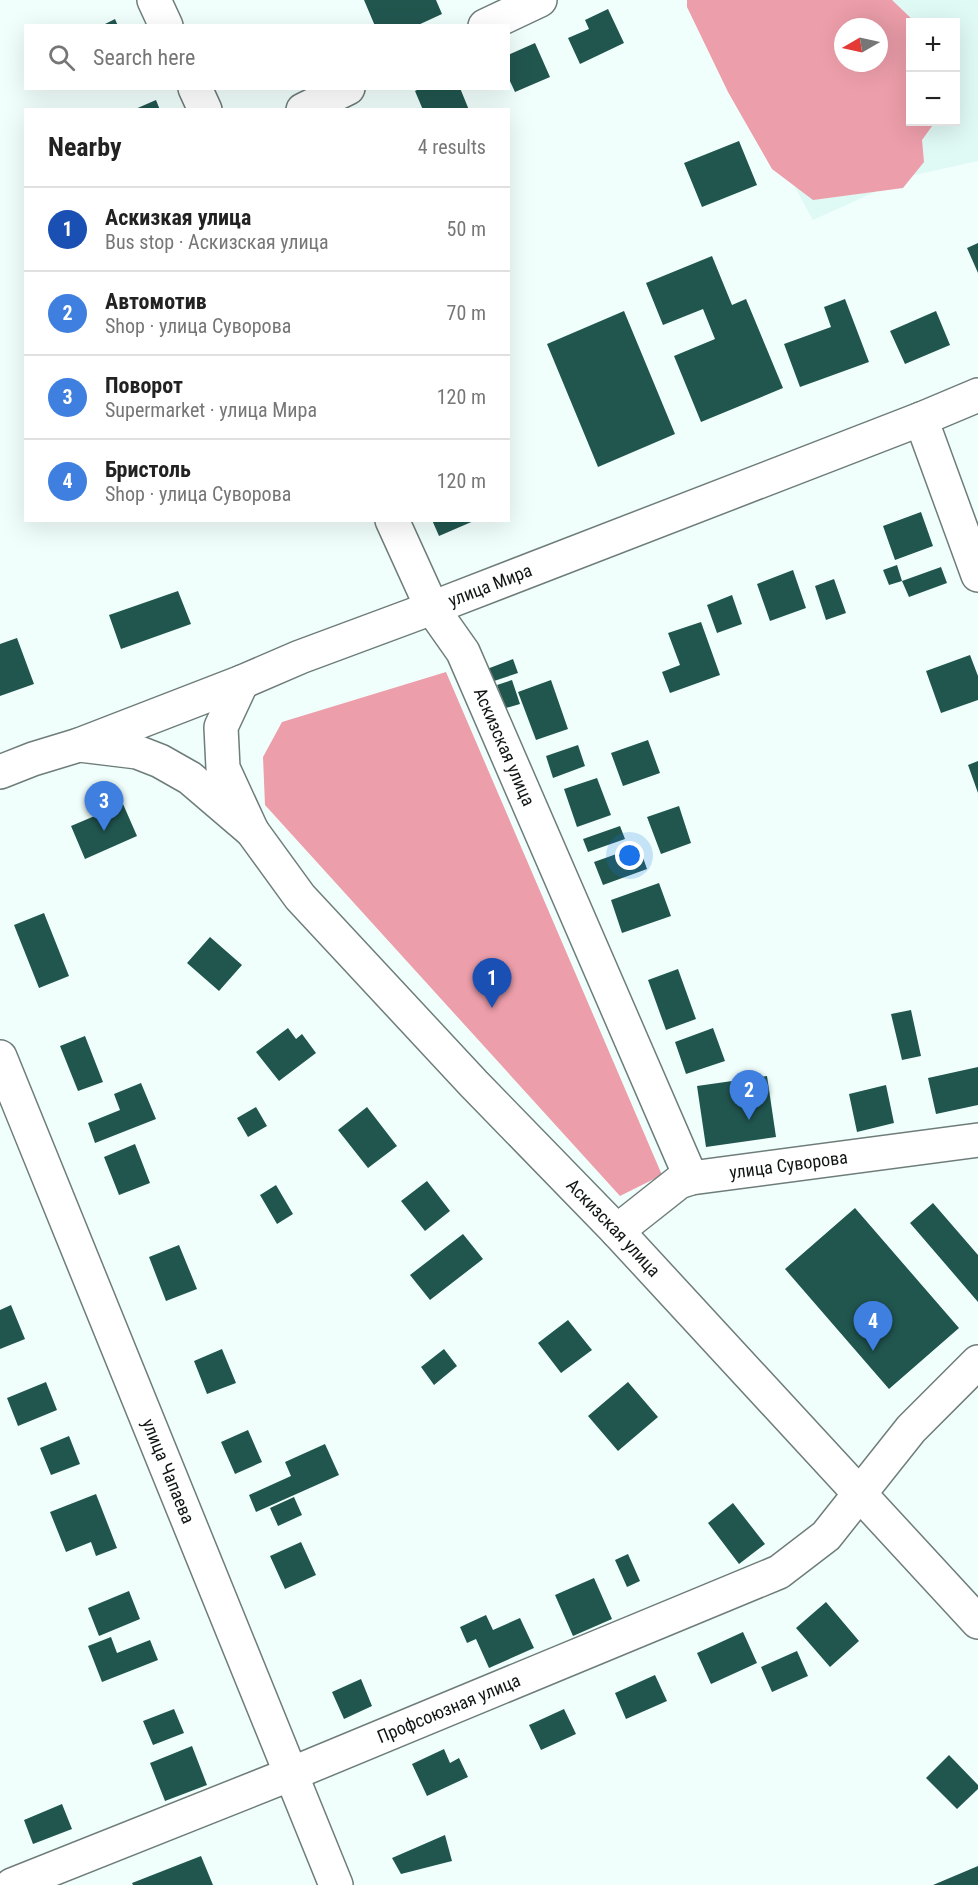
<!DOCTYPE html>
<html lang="en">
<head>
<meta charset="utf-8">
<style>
  body { margin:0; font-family:"Roboto Condensed",sans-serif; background:#f2f2f2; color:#222 }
  .controls { position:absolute; right:18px; top:18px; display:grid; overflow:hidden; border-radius:0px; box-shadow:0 6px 24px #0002 }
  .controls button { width:54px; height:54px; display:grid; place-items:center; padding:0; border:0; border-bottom:2px solid #e0e0e0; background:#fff; color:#222; font:30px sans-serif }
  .compass { position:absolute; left:834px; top:18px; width:54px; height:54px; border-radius:50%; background:#fff; box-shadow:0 6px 24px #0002; rotate:261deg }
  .you { position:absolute; left:630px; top:856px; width:21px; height:21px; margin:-15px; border:4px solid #fff; border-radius:50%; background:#1a73e8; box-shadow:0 0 0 9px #1a73e833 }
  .badge { display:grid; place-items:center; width:39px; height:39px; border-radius:50%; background:#ea580c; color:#fff; font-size:20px; font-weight:700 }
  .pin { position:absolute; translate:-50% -50px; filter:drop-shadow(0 2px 3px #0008) }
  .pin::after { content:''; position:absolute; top:32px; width:21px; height:18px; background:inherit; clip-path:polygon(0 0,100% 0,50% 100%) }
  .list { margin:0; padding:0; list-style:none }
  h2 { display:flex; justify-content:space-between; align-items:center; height:78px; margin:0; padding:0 24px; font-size:26px }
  h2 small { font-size:20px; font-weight:400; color:#767676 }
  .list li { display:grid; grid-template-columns:39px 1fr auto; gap:18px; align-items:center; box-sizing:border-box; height:84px; padding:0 24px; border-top:2px solid #e0e0e0 }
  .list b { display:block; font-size:22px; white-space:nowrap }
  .list p { margin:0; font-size:20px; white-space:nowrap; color:#767676 }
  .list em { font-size:20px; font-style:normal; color:#767676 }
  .icon { flex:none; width:33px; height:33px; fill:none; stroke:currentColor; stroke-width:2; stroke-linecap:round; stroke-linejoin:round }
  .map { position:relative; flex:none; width:978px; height:1885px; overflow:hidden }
  .search { position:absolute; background:#fff; box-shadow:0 6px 24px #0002; left:24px; top:24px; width:486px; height:66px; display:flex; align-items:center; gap:15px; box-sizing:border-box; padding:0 21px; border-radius:0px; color:#767676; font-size:22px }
  .panel { position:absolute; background:#fff; box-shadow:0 6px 24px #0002; left:24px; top:108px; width:486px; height:414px; border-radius:0px }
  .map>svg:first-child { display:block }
  .built { fill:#dff9f4; fill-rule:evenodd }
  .forest { fill:#ec9eaa; fill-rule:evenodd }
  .building { fill:#21564f }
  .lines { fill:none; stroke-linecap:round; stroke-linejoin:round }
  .street-casing { stroke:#6e7d7a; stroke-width:36 }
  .secondary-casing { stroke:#6e7d7a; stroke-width:36 }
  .primary-casing { stroke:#6e7d7a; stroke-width:36 }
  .street { stroke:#fff; stroke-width:33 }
  .secondary { stroke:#fff; stroke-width:33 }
  .primary { stroke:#fff; stroke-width:33 }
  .labels { text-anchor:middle; stroke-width:6; stroke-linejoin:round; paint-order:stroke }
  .street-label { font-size:18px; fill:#111615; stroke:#fff }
</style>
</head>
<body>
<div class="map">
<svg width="978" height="1885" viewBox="0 0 978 1885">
  <rect width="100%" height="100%" fill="#f1fffc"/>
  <path class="built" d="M 692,0 L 978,0 L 978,161 L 910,176 L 813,220 ZM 910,22 L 956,22 L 956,122 L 910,122 ZM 843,27 L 879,27 L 879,63 L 843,63 Z"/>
  <path class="forest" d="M 687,0 L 892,0 L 915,22 L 910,22 L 910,122 L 935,122 L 922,140 L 924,162 L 903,188 L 813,200 L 772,169 L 728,92 L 687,7 ZM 843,27 L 879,27 L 879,63 L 843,63 Z
    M 446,672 L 662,1175 L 620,1196 L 265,805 L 263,757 L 282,722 Z"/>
  <path class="building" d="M 364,0 L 436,0 L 442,14 L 416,26 L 375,26 Z
    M 608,9 L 624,43 L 580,64 L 568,38 L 589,29 L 585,20 Z
    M 115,19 L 118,26 L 101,26 Z
    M 535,43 L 550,77 L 515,92 L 508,77 L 508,55 Z
    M 421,88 L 460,88 L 469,110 L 423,110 L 415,91 Z
    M 156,100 L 160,110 L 133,110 Z
    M 739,141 L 757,185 L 702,207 L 684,163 Z
    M 978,243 L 978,273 L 967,248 Z
    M 712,256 L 732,305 L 746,299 L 783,388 L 701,422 L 674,356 L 715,339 L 703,309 L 663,325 L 646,283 Z
    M 845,299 L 869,362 L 800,387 L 784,344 L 831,327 L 824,307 Z
    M 624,311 L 675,434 L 598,467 L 547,344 Z
    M 936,311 L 950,345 L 905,364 L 890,331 Z
    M 921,512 L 933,546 L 895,560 L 883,526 Z
    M 432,520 L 476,520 L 439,536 Z
    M 897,565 L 902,581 L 889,585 L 883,570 Z
    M 941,567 L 947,583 L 909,597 L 902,581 Z
    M 793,570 L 806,608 L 770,621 L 757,584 Z
    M 834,579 L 846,613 L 826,620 L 815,586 Z
    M 178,591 L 191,624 L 121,649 L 109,615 Z
    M 732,595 L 742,624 L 717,633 L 707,605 Z
    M 701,622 L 720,675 L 670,693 L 662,672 L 680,665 L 668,633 Z
    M 17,638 L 34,684 L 0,696 L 0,644 Z
    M 970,655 L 978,676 L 978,700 L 941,713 L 926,671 Z
    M 513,659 L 518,673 L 491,682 L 487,669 Z
    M 512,680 L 520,704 L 506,708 L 497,685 Z
    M 551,680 L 568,729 L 536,740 L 518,692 Z
    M 648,740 L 660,773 L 623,786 L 611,753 Z
    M 578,745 L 585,766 L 553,778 L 546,756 Z
    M 978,761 L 978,793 L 968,765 Z
    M 597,778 L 611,815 L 577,827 L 564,789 Z
    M 123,804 L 137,836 L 85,859 L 71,826 Z
    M 679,806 L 691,843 L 661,854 L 647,817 Z
    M 620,826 L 625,839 L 588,852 L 583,839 Z
    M 639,846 L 647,869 L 603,885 L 594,862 Z
    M 659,883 L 671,916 L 622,933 L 611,900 Z
    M 44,913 L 69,976 L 39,988 L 14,925 Z
    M 210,937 L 242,965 L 219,991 L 187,963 Z
    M 678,969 L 696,1019 L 666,1030 L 648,980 Z
    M 911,1010 L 921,1056 L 902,1060 L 891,1014 Z
    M 288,1028 L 296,1039 L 302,1034 L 316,1053 L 279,1081 L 256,1052 Z
    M 713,1028 L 725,1061 L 686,1074 L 675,1042 Z
    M 85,1036 L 103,1082 L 78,1091 L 60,1046 Z
    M 978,1067 L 978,1105 L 936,1114 L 928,1078 Z
    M 767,1076 L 776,1137 L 706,1147 L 697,1086 Z
    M 141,1083 L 156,1119 L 95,1143 L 88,1123 L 120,1110 L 114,1094 Z
    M 886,1085 L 894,1123 L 857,1132 L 849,1094 Z
    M 256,1107 L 267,1126 L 248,1137 L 237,1118 Z
    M 367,1107 L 397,1146 L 368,1168 L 338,1130 Z
    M 135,1144 L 150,1183 L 119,1195 L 104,1157 Z
    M 427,1181 L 450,1211 L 425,1231 L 401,1201 Z
    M 276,1185 L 293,1214 L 277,1224 L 260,1195 Z
    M 933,1203 L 978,1255 L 978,1302 L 910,1223 Z
    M 855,1208 L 959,1328 L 889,1389 L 785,1269 Z
    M 463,1234 L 483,1259 L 430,1300 L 410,1275 Z
    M 179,1245 L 197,1289 L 166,1301 L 149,1257 Z
    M 11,1305 L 25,1339 L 0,1349 L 0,1310 Z
    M 568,1320 L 592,1350 L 561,1373 L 538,1343 Z
    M 222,1349 L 236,1383 L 207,1394 L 194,1361 Z
    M 444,1349 L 457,1366 L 434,1385 L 421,1367 Z
    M 46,1382 L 57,1410 L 18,1426 L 7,1398 Z
    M 628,1382 L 658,1417 L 618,1451 L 588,1416 Z
    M 248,1430 L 262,1462 L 235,1474 L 221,1442 Z
    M 69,1436 L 80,1464 L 51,1475 L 40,1448 Z
    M 325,1444 L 339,1475 L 256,1512 L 249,1495 L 291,1476 L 285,1462 Z
    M 96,1494 L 117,1548 L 96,1556 L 91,1542 L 66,1552 L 50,1512 Z
    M 294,1497 L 302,1515 L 278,1526 L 270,1508 Z
    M 733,1503 L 765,1544 L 739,1564 L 708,1523 Z
    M 301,1542 L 316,1575 L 285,1589 L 270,1556 Z
    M 628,1554 L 640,1581 L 627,1587 L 615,1560 Z
    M 594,1578 L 612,1619 L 573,1636 L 555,1595 Z
    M 129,1591 L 140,1619 L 99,1636 L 88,1608 Z
    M 826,1602 L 859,1641 L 830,1667 L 796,1628 Z
    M 486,1615 L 493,1630 L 520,1618 L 534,1648 L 489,1668 L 476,1639 L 467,1643 L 460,1627 Z
    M 743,1632 L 757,1663 L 711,1684 L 697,1653 Z
    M 111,1637 L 117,1653 L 150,1640 L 158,1660 L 102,1682 L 88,1646 Z
    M 797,1651 L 808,1676 L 772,1692 L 761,1667 Z
    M 655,1675 L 667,1701 L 626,1719 L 615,1693 Z
    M 361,1679 L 372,1706 L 344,1719 L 332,1692 Z
    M 174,1709 L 184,1733 L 153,1745 L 143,1721 Z
    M 564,1709 L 576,1734 L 541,1750 L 529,1725 Z
    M 192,1746 L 207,1785 L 165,1801 L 150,1763 Z
    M 444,1749 L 450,1763 L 459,1758 L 468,1777 L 427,1796 L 412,1764 Z
    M 949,1755 L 978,1785 L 978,1789 L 957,1809 L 926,1778 Z
    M 62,1804 L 72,1829 L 33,1844 L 24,1820 Z
    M 445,1835 L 452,1861 L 401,1874 L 392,1858 Z
    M 201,1856 L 213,1885 L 133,1885 L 132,1883 Z
    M 978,1866 L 978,1885 L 933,1885 Z"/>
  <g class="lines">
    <g class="street-casing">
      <g id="street">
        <path d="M 154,0 L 166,26"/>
        <path d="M 485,26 L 540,0"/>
        <path d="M 195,88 L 205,110"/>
        <path d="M 303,110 L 348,88"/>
        <path d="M 921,419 L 978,575"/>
        <path id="s1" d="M 392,520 L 432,608 L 463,652 L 691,1178"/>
        <path id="s2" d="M 0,1057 L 336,1885"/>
        <path id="s3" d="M 617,1231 L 679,1182 L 691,1178 L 978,1140"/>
        <path id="s4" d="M 12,1885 L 291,1774 L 779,1572 L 826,1536 L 911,1429 L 978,1362"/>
      </g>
    </g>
    <g class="secondary-casing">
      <g id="secondary">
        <path d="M 242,682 L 221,727 L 223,768 L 252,831"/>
        <path id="s5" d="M 79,745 L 242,682 L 300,657 L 432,608 L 921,419 L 978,395"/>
      </g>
    </g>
    <g class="primary-casing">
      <g id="primary">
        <path id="s6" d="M 0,772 L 33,759 L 79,745 L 137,752 L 160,761 L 190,778 L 252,831 L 300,897 L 474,1084 L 617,1231 L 978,1622"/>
      </g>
    </g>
    <use href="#street" class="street"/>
    <use href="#secondary" class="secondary"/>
    <use href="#primary" class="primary"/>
  </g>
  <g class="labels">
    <g class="street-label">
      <text dy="6" stroke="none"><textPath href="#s5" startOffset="441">улица Мира</textPath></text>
      <text dy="6" stroke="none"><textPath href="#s1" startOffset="254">Аскизская улица</textPath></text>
      <text dy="6" stroke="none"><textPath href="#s3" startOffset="190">улица Суворова</textPath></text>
      <text dy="6" stroke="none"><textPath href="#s6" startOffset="820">Аскизская улица</textPath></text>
      <text dy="6" stroke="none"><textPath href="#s2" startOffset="447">улица Чапаева</textPath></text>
      <text dy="6" stroke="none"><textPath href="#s4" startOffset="471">Профсоюзная улица</textPath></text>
    </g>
  </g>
</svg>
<div class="controls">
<button>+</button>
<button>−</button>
</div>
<svg class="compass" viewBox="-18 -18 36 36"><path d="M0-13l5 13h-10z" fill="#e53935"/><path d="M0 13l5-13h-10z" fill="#767676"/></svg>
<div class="you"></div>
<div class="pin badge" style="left:492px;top:1008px;background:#1a4fb4">1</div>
<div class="pin badge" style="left:749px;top:1120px;background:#3f7fe0">2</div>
<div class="pin badge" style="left:104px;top:831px;background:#3f7fe0">3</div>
<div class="pin badge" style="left:873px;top:1351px;background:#3f7fe0">4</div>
<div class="search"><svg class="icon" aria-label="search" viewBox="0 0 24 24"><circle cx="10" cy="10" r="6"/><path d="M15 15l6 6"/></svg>Search here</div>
<section class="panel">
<h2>Nearby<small>4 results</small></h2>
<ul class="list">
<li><span class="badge" style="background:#1a4fb4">1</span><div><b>Аскизкая улица</b><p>Bus stop · Аскизская улица</p></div><em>50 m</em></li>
<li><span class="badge" style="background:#3f7fe0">2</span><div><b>Автомотив</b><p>Shop · улица Суворова</p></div><em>70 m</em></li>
<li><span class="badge" style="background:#3f7fe0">3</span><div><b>Поворот</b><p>Supermarket · улица Мира</p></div><em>120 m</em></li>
<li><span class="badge" style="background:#3f7fe0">4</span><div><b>Бристоль</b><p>Shop · улица Суворова</p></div><em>120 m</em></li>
</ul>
</section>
</div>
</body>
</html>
